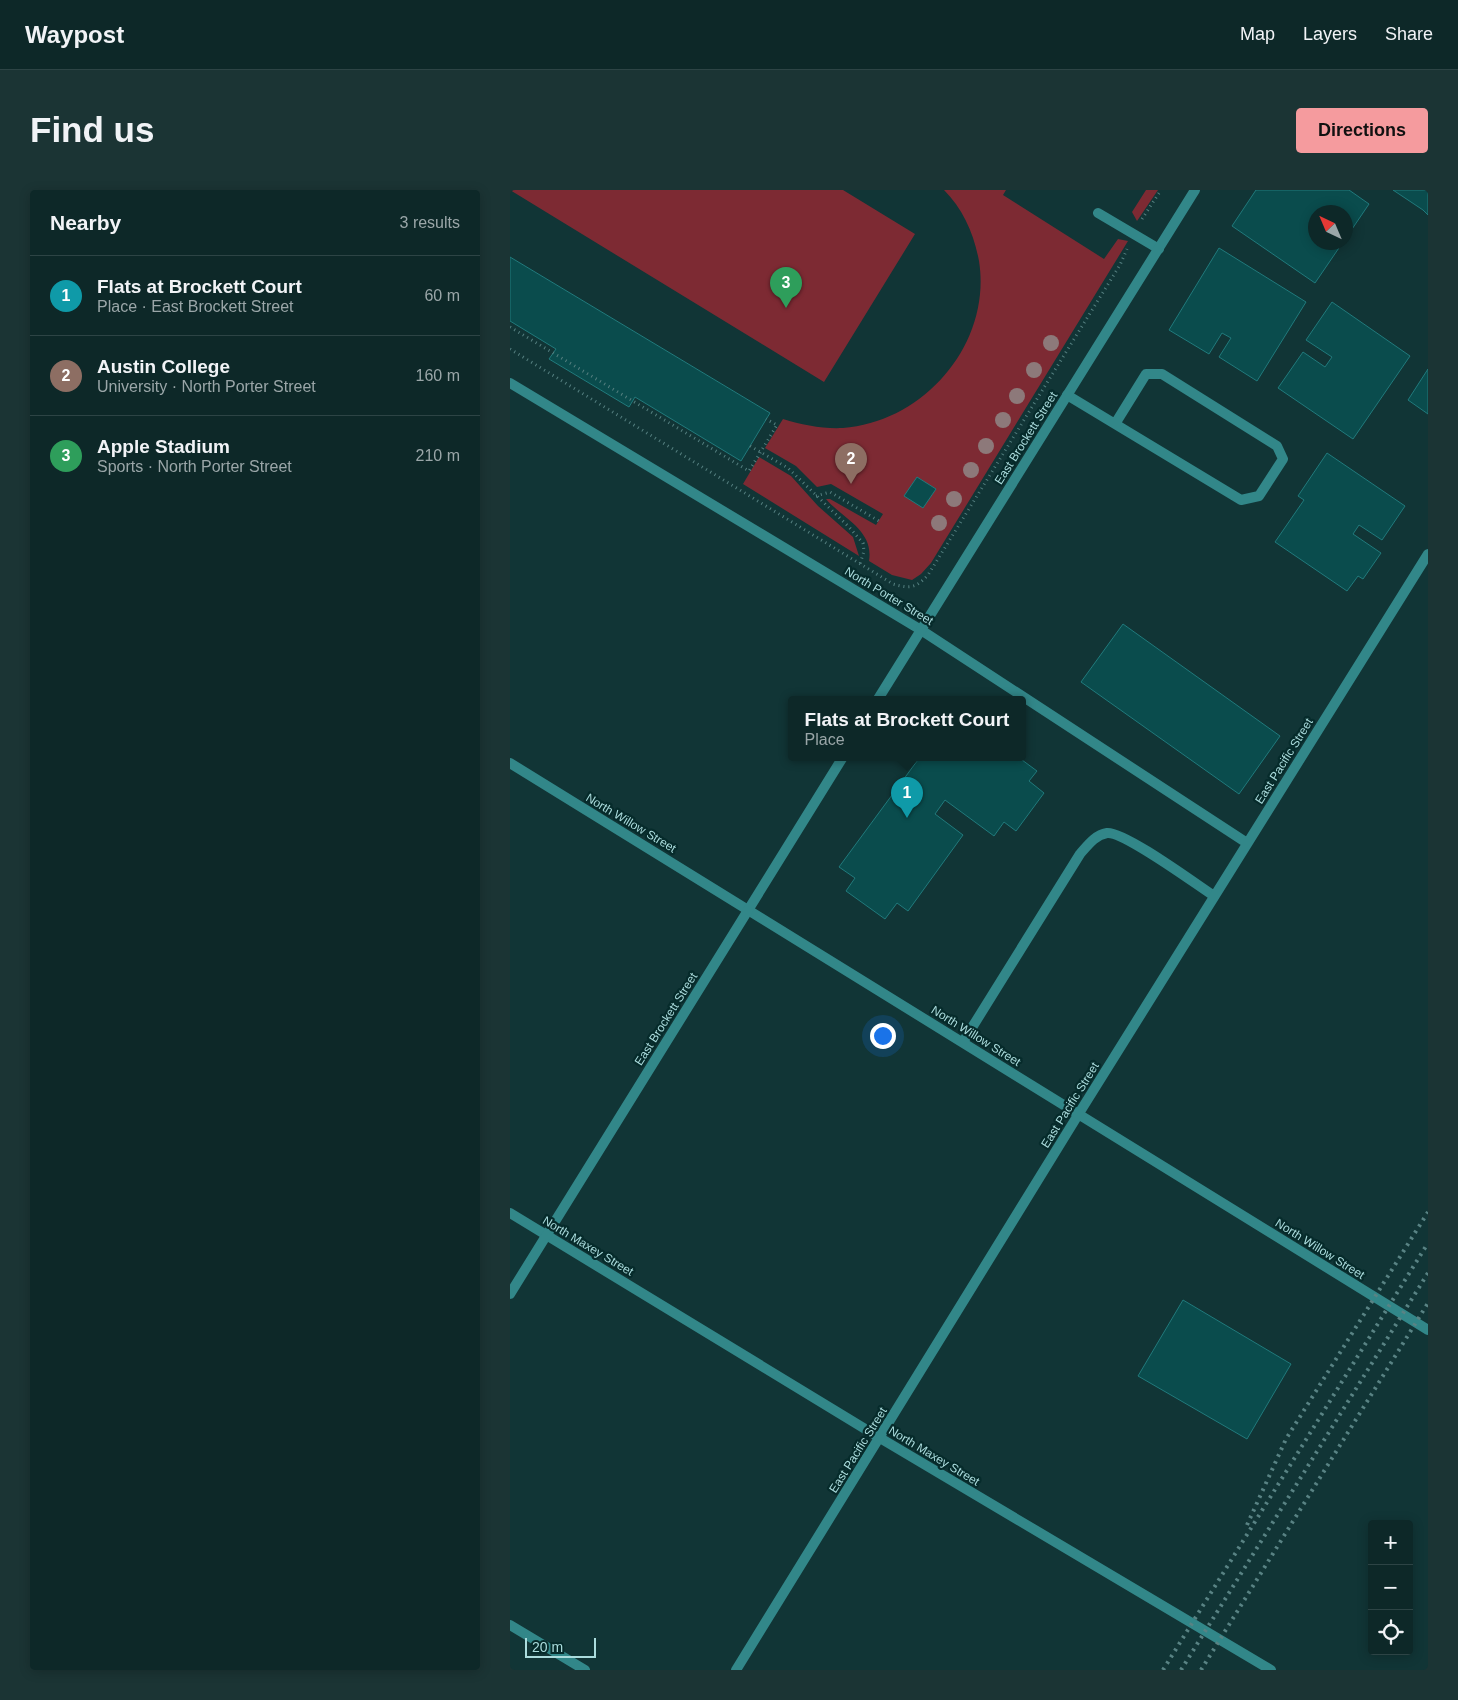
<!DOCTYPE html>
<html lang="en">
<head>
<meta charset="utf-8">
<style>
  body { margin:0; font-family:Arial,sans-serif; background:#1b3434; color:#f1f3f6 }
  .controls { position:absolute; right:15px; bottom:15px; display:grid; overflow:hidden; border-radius:5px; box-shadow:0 2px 12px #0003 }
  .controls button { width:45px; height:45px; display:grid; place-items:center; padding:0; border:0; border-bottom:1px solid #2d4445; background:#0d2828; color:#f1f3f6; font:25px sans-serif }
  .compass { position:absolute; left:798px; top:15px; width:45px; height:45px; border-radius:50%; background:#0d2828; box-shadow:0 2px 12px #0003; rotate:316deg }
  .scale { position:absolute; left:15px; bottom:12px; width:71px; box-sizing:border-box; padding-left:5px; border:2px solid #abdcdd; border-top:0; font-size:14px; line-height:18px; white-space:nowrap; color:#abdcdd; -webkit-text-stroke:4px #062b2b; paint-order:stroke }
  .you { position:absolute; left:372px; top:845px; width:18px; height:18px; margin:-12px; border:4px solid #fff; border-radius:50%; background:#1a73e8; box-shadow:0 0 0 8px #1a73e833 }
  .badge { display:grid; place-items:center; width:32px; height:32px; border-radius:50%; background:#f59b9e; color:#fff; font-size:16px; font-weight:700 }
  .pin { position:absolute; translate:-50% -41px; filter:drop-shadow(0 1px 2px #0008) }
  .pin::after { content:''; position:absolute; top:26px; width:18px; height:15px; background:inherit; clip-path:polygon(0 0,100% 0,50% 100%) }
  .popup { position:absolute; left:278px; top:506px; width:238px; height:65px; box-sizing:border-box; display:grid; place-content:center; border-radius:5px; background:#0d2828; filter:drop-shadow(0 1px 4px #0005); font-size:16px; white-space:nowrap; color:#9aa6a8 }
  .popup b { font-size:19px; color:#f1f3f6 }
  .popup::after { content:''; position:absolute; left:50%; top:100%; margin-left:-10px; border:10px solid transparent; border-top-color:#0d2828 }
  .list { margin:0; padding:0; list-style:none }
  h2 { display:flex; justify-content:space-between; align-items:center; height:65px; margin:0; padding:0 20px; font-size:21px }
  h2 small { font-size:16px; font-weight:400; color:#9aa6a8 }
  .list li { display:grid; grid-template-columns:32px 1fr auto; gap:15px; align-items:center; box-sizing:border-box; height:80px; padding:0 20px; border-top:1px solid #2d4445 }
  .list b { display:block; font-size:19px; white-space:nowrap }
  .list p { margin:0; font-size:16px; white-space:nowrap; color:#9aa6a8 }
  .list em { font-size:16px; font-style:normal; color:#9aa6a8 }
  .icon { flex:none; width:28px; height:28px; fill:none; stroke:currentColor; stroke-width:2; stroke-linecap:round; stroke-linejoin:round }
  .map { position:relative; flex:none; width:918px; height:1480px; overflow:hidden; border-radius:5px }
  header { display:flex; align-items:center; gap:30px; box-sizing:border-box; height:70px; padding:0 25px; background:#0d2828; border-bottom:1px solid #2d4445 }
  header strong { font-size:24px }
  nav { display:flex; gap:28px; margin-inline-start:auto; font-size:18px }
  .intro { display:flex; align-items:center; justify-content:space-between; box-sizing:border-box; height:120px; padding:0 30px }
  h1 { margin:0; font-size:35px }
  .button { padding:12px 22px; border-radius:5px; background:#f59b9e; color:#111; font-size:18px; font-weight:700 }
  main { display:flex; gap:30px; padding:0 30px }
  aside { flex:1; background:#0d2828; border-radius:5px; box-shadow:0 2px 12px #0003 }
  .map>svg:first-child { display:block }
  .green { fill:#7d2a33 }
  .building { fill:#0a4c4d; stroke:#217a7c }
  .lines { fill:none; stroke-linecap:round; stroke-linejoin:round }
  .path { stroke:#568081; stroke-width:3; stroke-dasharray:1 4; stroke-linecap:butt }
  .service { stroke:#328789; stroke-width:10 }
  .pedestrian { stroke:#328789; stroke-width:10 }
  .minor { stroke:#328789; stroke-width:10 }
  .tertiary { stroke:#328789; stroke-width:10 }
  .rail { stroke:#598384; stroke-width:4; stroke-dasharray:2.5 5; stroke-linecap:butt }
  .tree { fill:#8d797a }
  .labels { text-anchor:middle; stroke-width:4.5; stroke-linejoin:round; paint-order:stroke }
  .street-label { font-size:12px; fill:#abdcdd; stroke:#062b2b }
</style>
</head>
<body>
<header>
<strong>Waypost</strong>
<nav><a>Map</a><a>Layers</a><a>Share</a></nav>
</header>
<div class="intro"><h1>Find us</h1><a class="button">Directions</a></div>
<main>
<aside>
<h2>Nearby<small>3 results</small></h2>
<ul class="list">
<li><span class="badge" style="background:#0f9aa8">1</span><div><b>Flats at Brockett Court</b><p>Place · East Brockett Street</p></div><em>60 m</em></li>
<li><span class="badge" style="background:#8d6e63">2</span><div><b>Austin College</b><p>University · North Porter Street</p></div><em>160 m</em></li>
<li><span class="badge" style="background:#2e9e5b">3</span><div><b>Apple Stadium</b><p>Sports · North Porter Street</p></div><em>210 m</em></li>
</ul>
</aside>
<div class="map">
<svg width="918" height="1480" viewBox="0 0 918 1480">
  <rect width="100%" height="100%" fill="#113536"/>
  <path class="green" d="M 0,0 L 333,0 L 405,44 L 314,192 Z
    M 434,0 L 496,0 L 493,5 L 594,69 L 608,49 L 618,51 L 421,373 L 411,384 L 402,390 L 382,385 L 359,371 C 364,340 333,329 316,309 L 320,309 L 366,335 L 373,324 L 321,294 L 307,297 L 286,276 L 255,258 L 273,229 C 292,235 313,239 333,238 C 415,232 482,153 469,71 C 464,44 453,19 434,0 Z
    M 636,0 L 648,0 L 627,31 L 622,22 Z
    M 249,267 L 281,286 L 308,316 L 343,347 L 349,366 L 233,294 Z"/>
  <path class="building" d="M 746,0 L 839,0 L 859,14 L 836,48 L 836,22 L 806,22 L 806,52 L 833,52 L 805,93 L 722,36 Z
    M 883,0 L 918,0 L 918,25 L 913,20 Z
    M 709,58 L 796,112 L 747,191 L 709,167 L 721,148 L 712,143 L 699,164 L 659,140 Z
    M 0,67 L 260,223 L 231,271 L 125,207 L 119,217 L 39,169 L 46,159 L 0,131 Z
    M 822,112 L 900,166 L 843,249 L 768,198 L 793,162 L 815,177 L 822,167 L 796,150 Z
    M 918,179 L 918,224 L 898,210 Z
    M 817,263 L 895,316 L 872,350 L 849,335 L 843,344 L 871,363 L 853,389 L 848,386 L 837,401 L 765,352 L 794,310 L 788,306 Z
    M 407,287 L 426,299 L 413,318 L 394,306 Z
    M 613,434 L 770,546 L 729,604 L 571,492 Z
    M 410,567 L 508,567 L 527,581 L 519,591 L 534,603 L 506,641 L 494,632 L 484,646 L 435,610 L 425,624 L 453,645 L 398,721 L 387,713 L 375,729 L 336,701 L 345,688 L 329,677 Z
    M 673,1110 L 781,1174 L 737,1249 L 628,1186 Z"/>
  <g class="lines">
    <path class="path" d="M 632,29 L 651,0
      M 0,137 L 239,281 L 267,235 L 256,229
      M 0,159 L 383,394 C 400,399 406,398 418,385 L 610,75 L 617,59
      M 240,256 L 278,278 L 339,337 L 353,353 L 354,361 L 350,374
      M 306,306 L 320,302 L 369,331"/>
    <path class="service" d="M 588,23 L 649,59
      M 557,205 L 731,310 L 749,306 L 773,269 L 767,256 L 652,184 L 636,184 L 605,234
      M 453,852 L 570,664 C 578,655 585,645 597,643 C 614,641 687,695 704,706"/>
    <path class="pedestrian" d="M 0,193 L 411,440"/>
    <path class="minor" d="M 411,440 L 737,653
      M 0,573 L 918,1140
      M 0,1023 L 370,1248 L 761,1480
      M 0,1435 L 75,1480
      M 226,1480 L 568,925 L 918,364"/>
    <path class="tertiary" d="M 368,509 L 685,0
      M 0,1104 L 333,567"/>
    <path class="rail" d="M 737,1335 L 776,1249 L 918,1022
      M 653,1480 L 918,1053
      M 671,1480 L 918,1083
      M 691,1480 L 918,1113"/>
  </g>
  <g class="tree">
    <circle cx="541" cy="153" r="8"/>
    <circle cx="524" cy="180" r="8"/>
    <circle cx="507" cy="206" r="8"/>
    <circle cx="493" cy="230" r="8"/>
    <circle cx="476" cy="256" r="8"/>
    <circle cx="461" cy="280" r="8"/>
    <circle cx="444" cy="309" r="8"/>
    <circle cx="429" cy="333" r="8"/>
  </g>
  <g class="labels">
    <g class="street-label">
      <text transform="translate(516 248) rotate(-58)" y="4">East Brockett Street</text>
      <text transform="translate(379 406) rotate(31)" y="4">North Porter Street</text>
      <text transform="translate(774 571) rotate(-58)" y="4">East Pacific Street</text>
      <text transform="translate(121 633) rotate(31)" y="4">North Willow Street</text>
      <text transform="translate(156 829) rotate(-58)" y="4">East Brockett Street</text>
      <text transform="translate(466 846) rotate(32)" y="4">North Willow Street</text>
      <text transform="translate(560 915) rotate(-58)" y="4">East Pacific Street</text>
      <text transform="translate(78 1056) rotate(31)" y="4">North Maxey Street</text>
      <text transform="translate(810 1059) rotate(32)" y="4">North Willow Street</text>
      <text transform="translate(348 1260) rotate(-58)" y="4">East Pacific Street</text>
      <text transform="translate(424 1266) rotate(31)" y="4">North Maxey Street</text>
    </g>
  </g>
</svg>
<div class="controls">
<button>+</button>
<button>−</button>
<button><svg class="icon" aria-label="locate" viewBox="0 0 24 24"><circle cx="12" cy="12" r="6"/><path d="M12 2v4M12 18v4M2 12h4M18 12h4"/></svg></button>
</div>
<svg class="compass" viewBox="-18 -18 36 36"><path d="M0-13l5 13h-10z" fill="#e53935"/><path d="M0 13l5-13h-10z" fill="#9aa6a8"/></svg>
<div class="scale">20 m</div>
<div class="you"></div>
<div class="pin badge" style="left:397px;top:628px;background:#0f9aa8">1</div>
<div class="popup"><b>Flats at Brockett Court</b>Place</div>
<div class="pin badge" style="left:341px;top:294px;background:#8d6e63">2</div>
<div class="pin badge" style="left:276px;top:118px;background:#2e9e5b">3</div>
</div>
</main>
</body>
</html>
